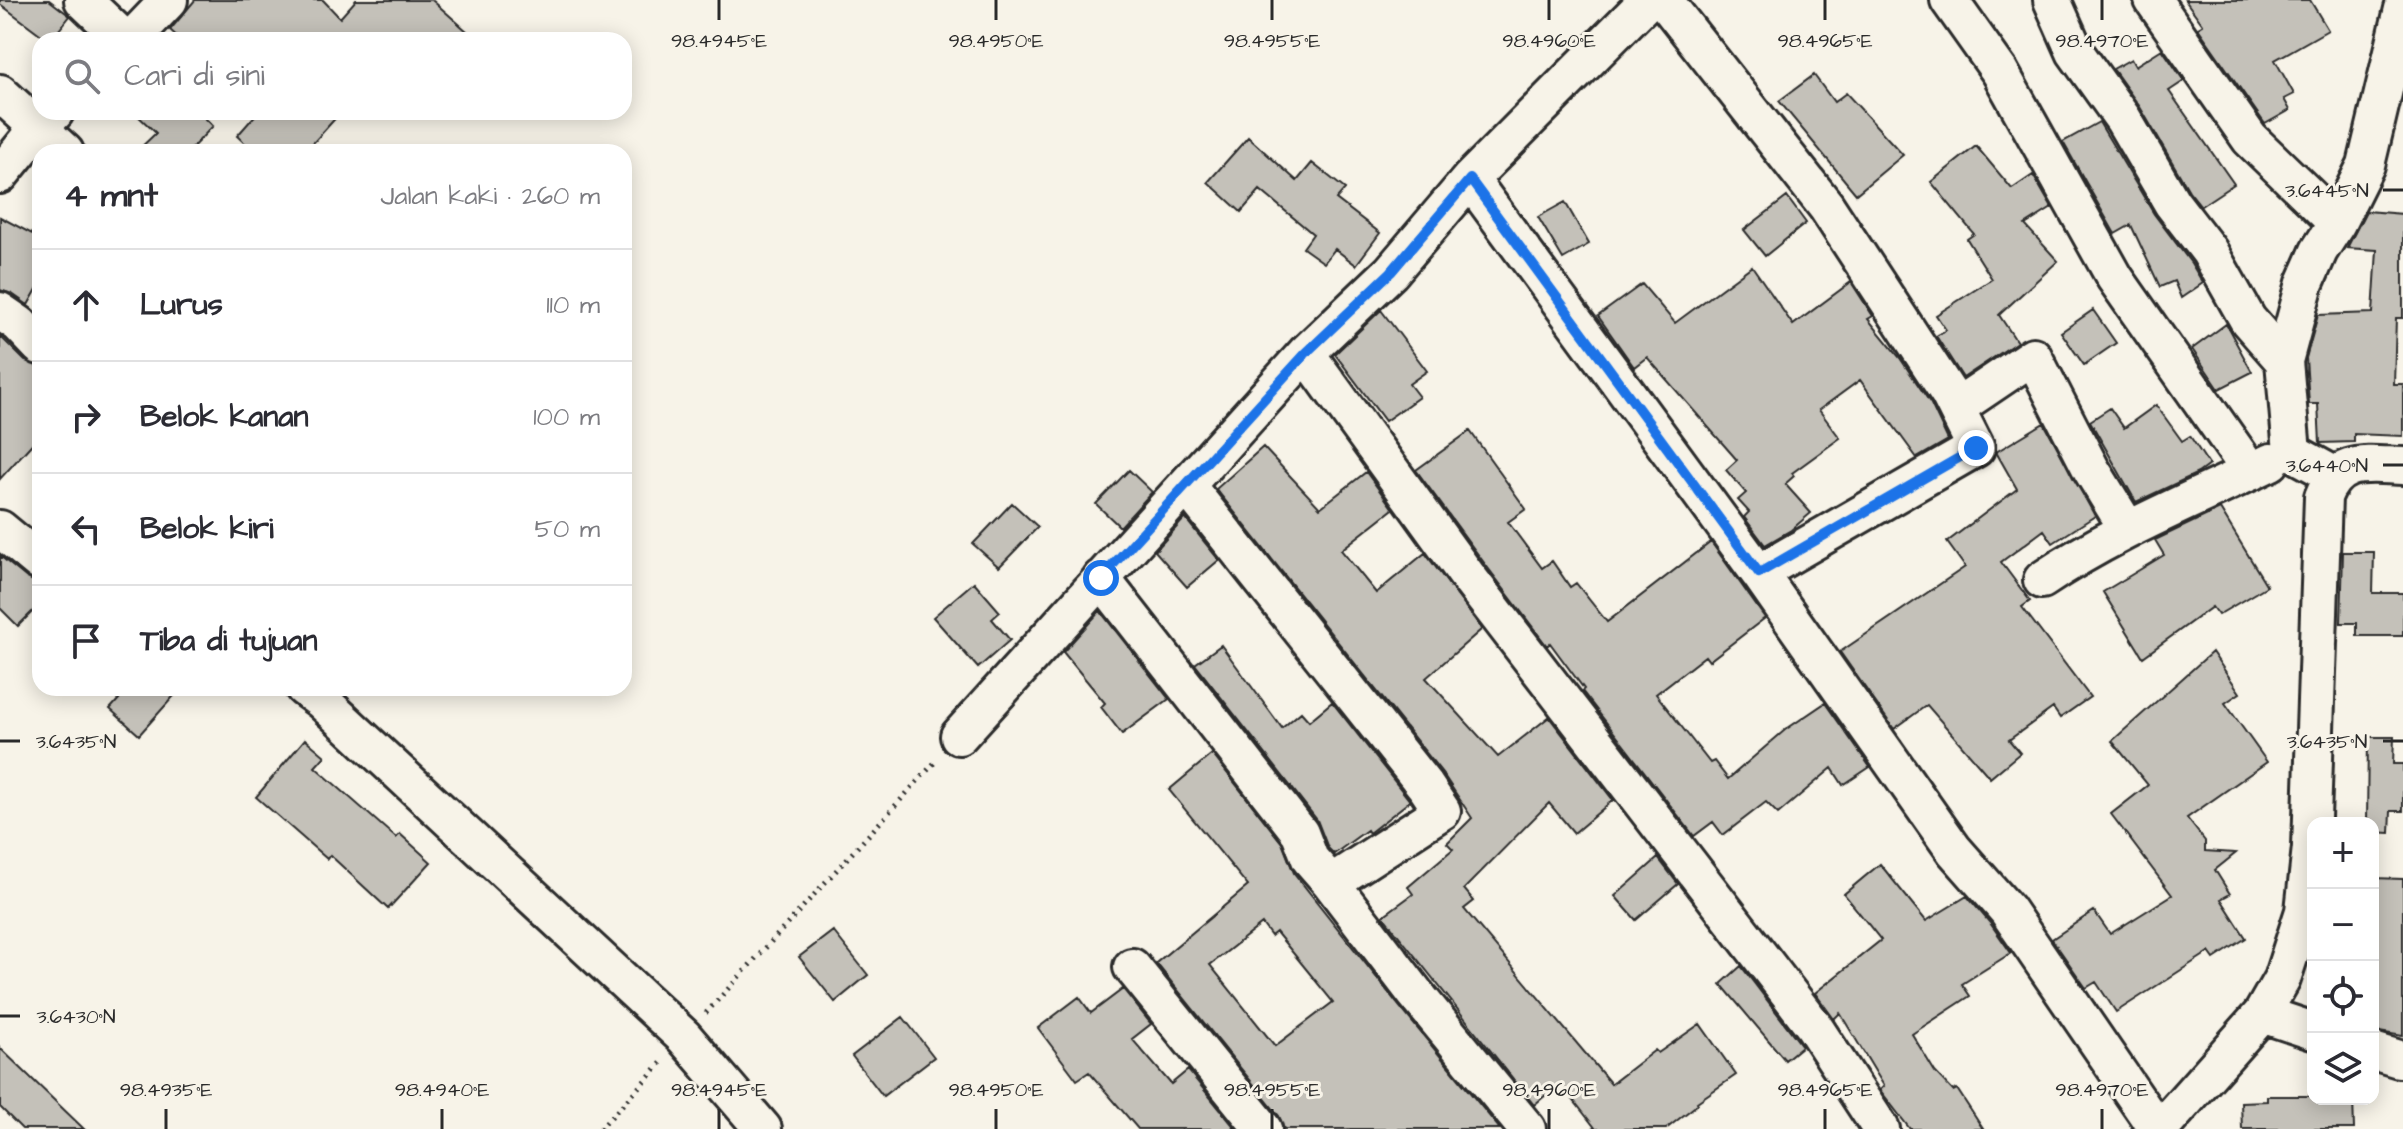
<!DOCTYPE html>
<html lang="id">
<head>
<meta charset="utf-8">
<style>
  body { margin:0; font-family:"Architects Daughter",sans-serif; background:#f2f2f3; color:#2b2b33 }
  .controls { position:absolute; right:24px; bottom:24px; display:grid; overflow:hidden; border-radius:16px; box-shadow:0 4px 20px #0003 }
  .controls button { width:72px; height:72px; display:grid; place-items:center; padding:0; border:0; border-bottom:2px solid #e1e1e2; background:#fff; color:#2b2b33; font:40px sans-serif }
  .stop { position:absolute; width:24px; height:24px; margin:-18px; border:6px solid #1a73e8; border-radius:50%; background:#fff }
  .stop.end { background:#1a73e8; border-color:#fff; box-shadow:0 2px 8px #0008 }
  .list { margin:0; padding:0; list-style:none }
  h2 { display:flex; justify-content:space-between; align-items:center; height:104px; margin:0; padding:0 32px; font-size:34px }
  h2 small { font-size:26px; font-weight:400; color:#7c7c81 }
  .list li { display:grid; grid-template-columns:52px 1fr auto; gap:24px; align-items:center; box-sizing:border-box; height:112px; padding:0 32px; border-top:2px solid #e1e1e2 }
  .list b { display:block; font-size:30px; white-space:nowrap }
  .list em { font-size:26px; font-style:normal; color:#7c7c81 }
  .icon { flex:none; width:44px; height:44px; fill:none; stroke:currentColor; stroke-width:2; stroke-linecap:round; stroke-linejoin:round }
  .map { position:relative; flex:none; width:2403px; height:1129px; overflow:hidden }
  .search { position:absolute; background:#fff; box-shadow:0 4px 20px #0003; left:32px; top:32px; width:600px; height:88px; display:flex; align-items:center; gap:20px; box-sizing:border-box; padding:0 28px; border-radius:24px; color:#7c7c81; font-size:30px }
  .panel { position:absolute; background:#fff; box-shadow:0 4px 20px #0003; left:32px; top:144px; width:600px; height:552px; border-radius:24px }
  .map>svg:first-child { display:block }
  .building { fill:#c4c1b9; stroke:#2b2b2b; stroke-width:2; fill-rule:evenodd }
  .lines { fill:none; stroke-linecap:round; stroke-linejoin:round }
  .minor-casing { stroke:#2b2b2b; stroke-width:42 }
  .path { stroke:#2b2b2b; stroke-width:5; stroke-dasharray:2 6; stroke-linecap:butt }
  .minor { stroke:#f7f3e8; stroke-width:36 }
  .route { stroke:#1a73e8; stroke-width:10 }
  .ticks { fill:none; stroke:#2b2b2b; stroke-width:3 }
  .ticks-label { font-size:20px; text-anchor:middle; fill:#2b2b2b; stroke:#f7f3e8; stroke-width:6; stroke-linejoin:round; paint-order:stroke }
</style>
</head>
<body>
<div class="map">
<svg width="2403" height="1129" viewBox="0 0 2403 1129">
  <rect width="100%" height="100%" fill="#f7f3e8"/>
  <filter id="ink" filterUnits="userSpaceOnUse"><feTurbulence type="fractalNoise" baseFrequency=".0125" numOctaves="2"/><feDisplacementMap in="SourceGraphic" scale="16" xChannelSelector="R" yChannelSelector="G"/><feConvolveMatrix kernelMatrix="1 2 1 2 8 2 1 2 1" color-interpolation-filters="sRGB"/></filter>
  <g filter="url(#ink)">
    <path class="building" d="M 0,0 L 49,0 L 70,16 L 51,40 L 48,40 L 0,4 Z
      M 195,0 L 323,0 L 340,18 L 356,0 L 432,0 L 477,40 L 181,40 L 170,30 Z
      M 2185,0 L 2310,0 L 2328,30 L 2275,60 L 2294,94 L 2284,99 L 2290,110 L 2265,124 L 2198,28 L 2203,25 Z
      M 2162,49 L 2184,81 L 2169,91 L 2234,184 L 2201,206 L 2189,191 L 2140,107 L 2113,69 L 2131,59 L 2135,66 Z
      M 1814,75 L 1834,102 L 1846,93 L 1903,155 L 1856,194 L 1779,101 Z
      M 134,112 L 199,112 L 213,126 L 188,152 L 136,152 L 156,133 Z
      M 258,112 L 341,112 L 305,152 L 254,152 L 237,136 Z
      M 2099,122 L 2154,214 L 2191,263 L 2203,283 L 2181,298 L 2174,281 L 2160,287 L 2131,225 L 2115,234 L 2063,142 Z
      M 1248,137 L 1297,181 L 1312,163 L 1345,189 L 1336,199 L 1380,233 L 1356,265 L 1335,249 L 1324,263 L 1303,248 L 1313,234 L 1260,190 L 1241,212 L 1208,182 Z
      M 1976,146 L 2012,189 L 2033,175 L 2052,208 L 2025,225 L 2058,261 L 1999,315 L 2017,342 L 1963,378 L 1936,336 L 1946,330 L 1936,315 L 1992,279 L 1967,239 L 1974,234 L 1931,182 Z
      M 1787,197 L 1806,223 L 1765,256 L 1744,230 Z
      M 1565,202 L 1589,244 L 1563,259 L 1538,217 Z
      M 2366,211 L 2403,214 L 2403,318 L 2396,318 L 2394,384 L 2403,384 L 2403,436 L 2354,434 L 2354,442 L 2320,443 L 2318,404 L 2309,404 L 2306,358 L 2318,315 L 2373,313 L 2377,250 L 2347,248 Z
      M 0,217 L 40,238 L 40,284 L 28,305 L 12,294 L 0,290 Z
      M 1752,266 L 1793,325 L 1851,282 L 1873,316 L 1868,319 L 1900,358 L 1931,404 L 1948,440 L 1917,458 L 1860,380 L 1819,410 L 1840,438 L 1792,473 L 1794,476 L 1785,484 L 1811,513 L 1791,530 L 1765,545 L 1744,517 L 1749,512 L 1738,500 L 1746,493 L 1726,470 L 1737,460 L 1647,357 L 1634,367 L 1598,316 L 1642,284 L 1675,323 Z
      M 1381,310 L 1427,371 L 1409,384 L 1419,397 L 1385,421 L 1335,354 Z
      M 2093,310 L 2116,343 L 2084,365 L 2061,332 Z
      M 2226,324 L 2252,372 L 2219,389 L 2192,349 Z
      M 0,336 L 25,361 L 40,366 L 40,435 L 0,479 Z
      M 2156,405 L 2182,441 L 2190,436 L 2209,465 L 2198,473 L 2136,502 L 2090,421 L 2110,408 L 2124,428 Z
      M 2044,423 L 2095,516 L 2053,543 L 2044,530 L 2001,562 L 2030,601 L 2022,607 L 2090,697 L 2060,718 L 2053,708 L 2009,740 L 2020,753 L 1990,778 L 1927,705 L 1894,729 L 1840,652 L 1965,567 L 1947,542 L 2017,489 L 1996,452 Z
      M 1470,431 L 1526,509 L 1508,522 L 1542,568 L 1552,561 L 1570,587 L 1576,583 L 1607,622 L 1711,542 L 1765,618 L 1709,661 L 1705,656 L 1656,694 L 1710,763 L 1714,761 L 1728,779 L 1785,730 L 1825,703 L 1870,767 L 1843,785 L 1832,768 L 1778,814 L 1766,802 L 1723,835 L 1713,822 L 1694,836 L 1582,691 L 1584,689 L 1550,643 L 1547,646 L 1485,564 L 1416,470 Z
      M 1263,447 L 1320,508 L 1366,472 L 1393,509 L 1341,550 L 1376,593 L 1425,553 L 1482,629 L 1426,678 L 1498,757 L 1549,717 L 1613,800 L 1574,833 L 1549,803 L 1464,889 L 1474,901 L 1464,909 L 1611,1084 L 1655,1050 L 1658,1053 L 1700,1024 L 1736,1075 L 1697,1102 L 1698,1104 L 1666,1129 L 1596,1129 L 1560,1083 L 1534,1105 L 1383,916 L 1413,894 L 1408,887 L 1453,849 L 1447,843 L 1472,818 L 1443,774 L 1216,489 Z
      M 1129,470 L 1152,492 L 1120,527 L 1096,504 Z
      M 1012,503 L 1038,527 L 999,567 L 973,544 Z
      M 2220,509 L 2267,586 L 2218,615 L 2212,607 L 2143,657 L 2103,592 L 2164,555 L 2155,540 Z
      M 1185,518 L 1219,560 L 1187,587 L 1155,551 Z
      M 2343,552 L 2374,552 L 2373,593 L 2403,593 L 2403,636 L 2357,636 L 2357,623 L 2341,623 Z
      M 0,556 L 27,578 L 40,582 L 40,604 L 18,626 L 0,608 Z
      M 974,582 L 1000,612 L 992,619 L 1010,640 L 978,668 L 933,617 Z
      M 1100,611 L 1169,699 L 1122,734 L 1101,707 L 1105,703 L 1063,652 Z
      M 1221,645 L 1282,728 L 1301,712 L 1309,721 L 1332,702 L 1410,801 L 1369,833 L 1367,830 L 1334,854 L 1328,848 L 1317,820 L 1195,664 Z
      M 2212,652 L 2240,693 L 2225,703 L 2267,762 L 2187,818 L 2205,841 L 2205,851 L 2236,853 L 2215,870 L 2230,894 L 2221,899 L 2246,938 L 2214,959 L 2209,952 L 2116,1012 L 2096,982 L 2086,988 L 2052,939 L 2094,911 L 2110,934 L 2172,895 L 2111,814 L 2148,785 L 2112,741 Z
      M 129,688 L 181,688 L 139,735 L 110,709 Z
      M 2368,737 L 2394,737 L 2393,764 L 2403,764 L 2403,811 L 2391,811 L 2390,833 L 2373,832 L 2373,823 L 2367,823 Z
      M 305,739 L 325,756 L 315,767 L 396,838 L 400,834 L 431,862 L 388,909 L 330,855 L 327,859 L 256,797 Z
      M 1212,754 L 1282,843 L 1294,873 L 1399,1006 L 1500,1129 L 1284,1129 L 1279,1116 L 1156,963 L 1248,886 L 1169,790 ZM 1262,924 L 1271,936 L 1276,932 L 1333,1002 L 1275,1046 L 1210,965 Z
      M 1658,858 L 1678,884 L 1636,920 L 1615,896 Z
      M 1880,864 L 1926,921 L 1967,896 L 1990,923 L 2011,953 L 1962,984 L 1970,996 L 1912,1034 L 1935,1072 L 1953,1091 L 1957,1089 L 1983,1129 L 1910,1129 L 1880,1090 L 1884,1086 L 1840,1013 L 1834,1019 L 1815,993 L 1881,940 L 1844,894 Z
      M 2373,878 L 2403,879 L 2403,1036 L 2373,1031 Z
      M 833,931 L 868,975 L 835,1002 L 799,957 Z
      M 1741,966 L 1802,1046 L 1785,1060 L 1721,984 Z
      M 1123,989 L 1151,1024 L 1132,1039 L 1171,1084 L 1188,1070 L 1236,1129 L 1138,1129 L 1089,1072 L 1077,1080 L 1038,1028 L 1079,997 L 1091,1013 Z
      M 903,1017 L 934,1057 L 883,1096 L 852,1056 Z
      M 0,1048 L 84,1129 L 22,1129 L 0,1107 Z
      M 2267,1096 L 2313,1096 L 2313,1099 L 2353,1099 L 2354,1129 L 2242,1129 L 2241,1102 L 2267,1101 Z"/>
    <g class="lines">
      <g class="minor-casing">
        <path id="minor" d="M 83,0 L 125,40
          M 1664,0 L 1826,206 L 1949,394 L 1976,448 L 1759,573 L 1954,850 L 2007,910 L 2157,1129
          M 1949,0 L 2000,72 L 2115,278 L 2251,472
          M 2052,0 L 2075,52 L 2123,119 L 2172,203 L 2209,251 L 2248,320 L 2284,361
          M 2153,0 L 2250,139 L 2337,223
          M 131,40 L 169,0
          M 0,93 L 65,152
          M 0,175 L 39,127 L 55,112
          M 1470,179 L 1759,573
          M 0,311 L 19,324 L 40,346
          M 1306,353 L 1468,577 L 1813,1025 L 1881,1129
          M 1956,408 L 2033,356 L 2091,469 L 2127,528
          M 2334,475 L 2292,452 L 2284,361 L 2305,283 L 2319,251 L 2337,223 L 2366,165 L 2403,9
          M 1187,486 L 1426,787 L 1442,811 L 1331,883 L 1415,993 L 1527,1129
          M 0,529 L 40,562
          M 1101,578 L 1300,833 L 1310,859 L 1331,883
          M 2042,580 C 2114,531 2193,500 2271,462
          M 304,688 L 322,701 L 684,1037 L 763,1129
          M 959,736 L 1306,353 L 1391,272 L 1470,179 L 1648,0
          M 1132,967 L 1263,1129
          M 2262,1014 L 2313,1031
          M 2373,1051 L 2399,1059
          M 2160,1129 L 2262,1014 L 2282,979 L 2304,911 L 2311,847 L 2323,497 C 2338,457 2367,465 2403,466"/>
      </g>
      <path class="path" d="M 706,1013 L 937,760
        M 600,1129 L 662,1062"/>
      <use href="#minor" class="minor"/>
    </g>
  </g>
  <g class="lines" filter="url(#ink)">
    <path class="route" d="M 1101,578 L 1306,353 L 1391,272 L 1470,179 L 1759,573 L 1976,448"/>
  </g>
  <path class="ticks" d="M 719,0 L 719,20M 996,0 L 996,20M 1272,0 L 1272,20M 1549,0 L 1549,20M 1825,0 L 1825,20M 2102,0 L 2102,20M 2383,190 L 2403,190M 2383,465 L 2403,465M 0,741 L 20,741M 2383,741 L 2403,741M 0,1016 L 20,1016M 166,1109 L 166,1129M 442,1109 L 442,1129M 719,1109 L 719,1129M 996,1109 L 996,1129M 1272,1109 L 1272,1129M 1549,1109 L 1549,1129M 1825,1109 L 1825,1129M 2102,1109 L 2102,1129"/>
  <g class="ticks-label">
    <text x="719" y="47">98.4945°E</text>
    <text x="996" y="47">98.4950°E</text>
    <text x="1272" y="47">98.4955°E</text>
    <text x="1549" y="47">98.4960°E</text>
    <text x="1825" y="47">98.4965°E</text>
    <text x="2102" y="47">98.4970°E</text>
    <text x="2327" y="197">3.6445°N</text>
    <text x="2327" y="472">3.6440°N</text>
    <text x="76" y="748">3.6435°N</text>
    <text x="2327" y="748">3.6435°N</text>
    <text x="76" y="1023">3.6430°N</text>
    <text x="166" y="1096">98.4935°E</text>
    <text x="442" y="1096">98.4940°E</text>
    <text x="719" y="1096">98.4945°E</text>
    <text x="996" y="1096">98.4950°E</text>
    <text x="1272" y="1096">98.4955°E</text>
    <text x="1549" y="1096">98.4960°E</text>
    <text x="1825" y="1096">98.4965°E</text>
    <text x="2102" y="1096">98.4970°E</text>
  </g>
</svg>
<div class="controls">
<button>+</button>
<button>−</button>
<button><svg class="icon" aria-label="locate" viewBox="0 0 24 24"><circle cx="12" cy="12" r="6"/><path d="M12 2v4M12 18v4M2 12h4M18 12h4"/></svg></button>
<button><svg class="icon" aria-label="layers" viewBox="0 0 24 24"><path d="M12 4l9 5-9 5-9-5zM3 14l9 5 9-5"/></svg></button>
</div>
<div class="stop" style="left:1101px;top:578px"></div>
<div class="stop end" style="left:1976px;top:448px"></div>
<div class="search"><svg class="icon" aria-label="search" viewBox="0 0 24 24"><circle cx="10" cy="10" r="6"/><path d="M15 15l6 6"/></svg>Cari di sini</div>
<section class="panel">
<h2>4 mnt<small>Jalan kaki · 260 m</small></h2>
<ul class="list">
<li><svg class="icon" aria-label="ahead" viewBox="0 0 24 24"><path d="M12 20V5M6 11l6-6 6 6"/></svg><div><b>Lurus</b></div><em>110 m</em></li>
<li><svg class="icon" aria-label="right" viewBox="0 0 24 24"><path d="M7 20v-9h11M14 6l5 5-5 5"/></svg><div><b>Belok kanan</b></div><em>100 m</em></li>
<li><svg class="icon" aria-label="left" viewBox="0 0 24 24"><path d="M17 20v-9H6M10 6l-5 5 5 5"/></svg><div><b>Belok kiri</b></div><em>50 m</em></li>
<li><svg class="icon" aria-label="arrive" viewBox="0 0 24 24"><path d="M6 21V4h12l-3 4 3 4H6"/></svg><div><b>Tiba di tujuan</b></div></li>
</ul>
</section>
</div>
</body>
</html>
